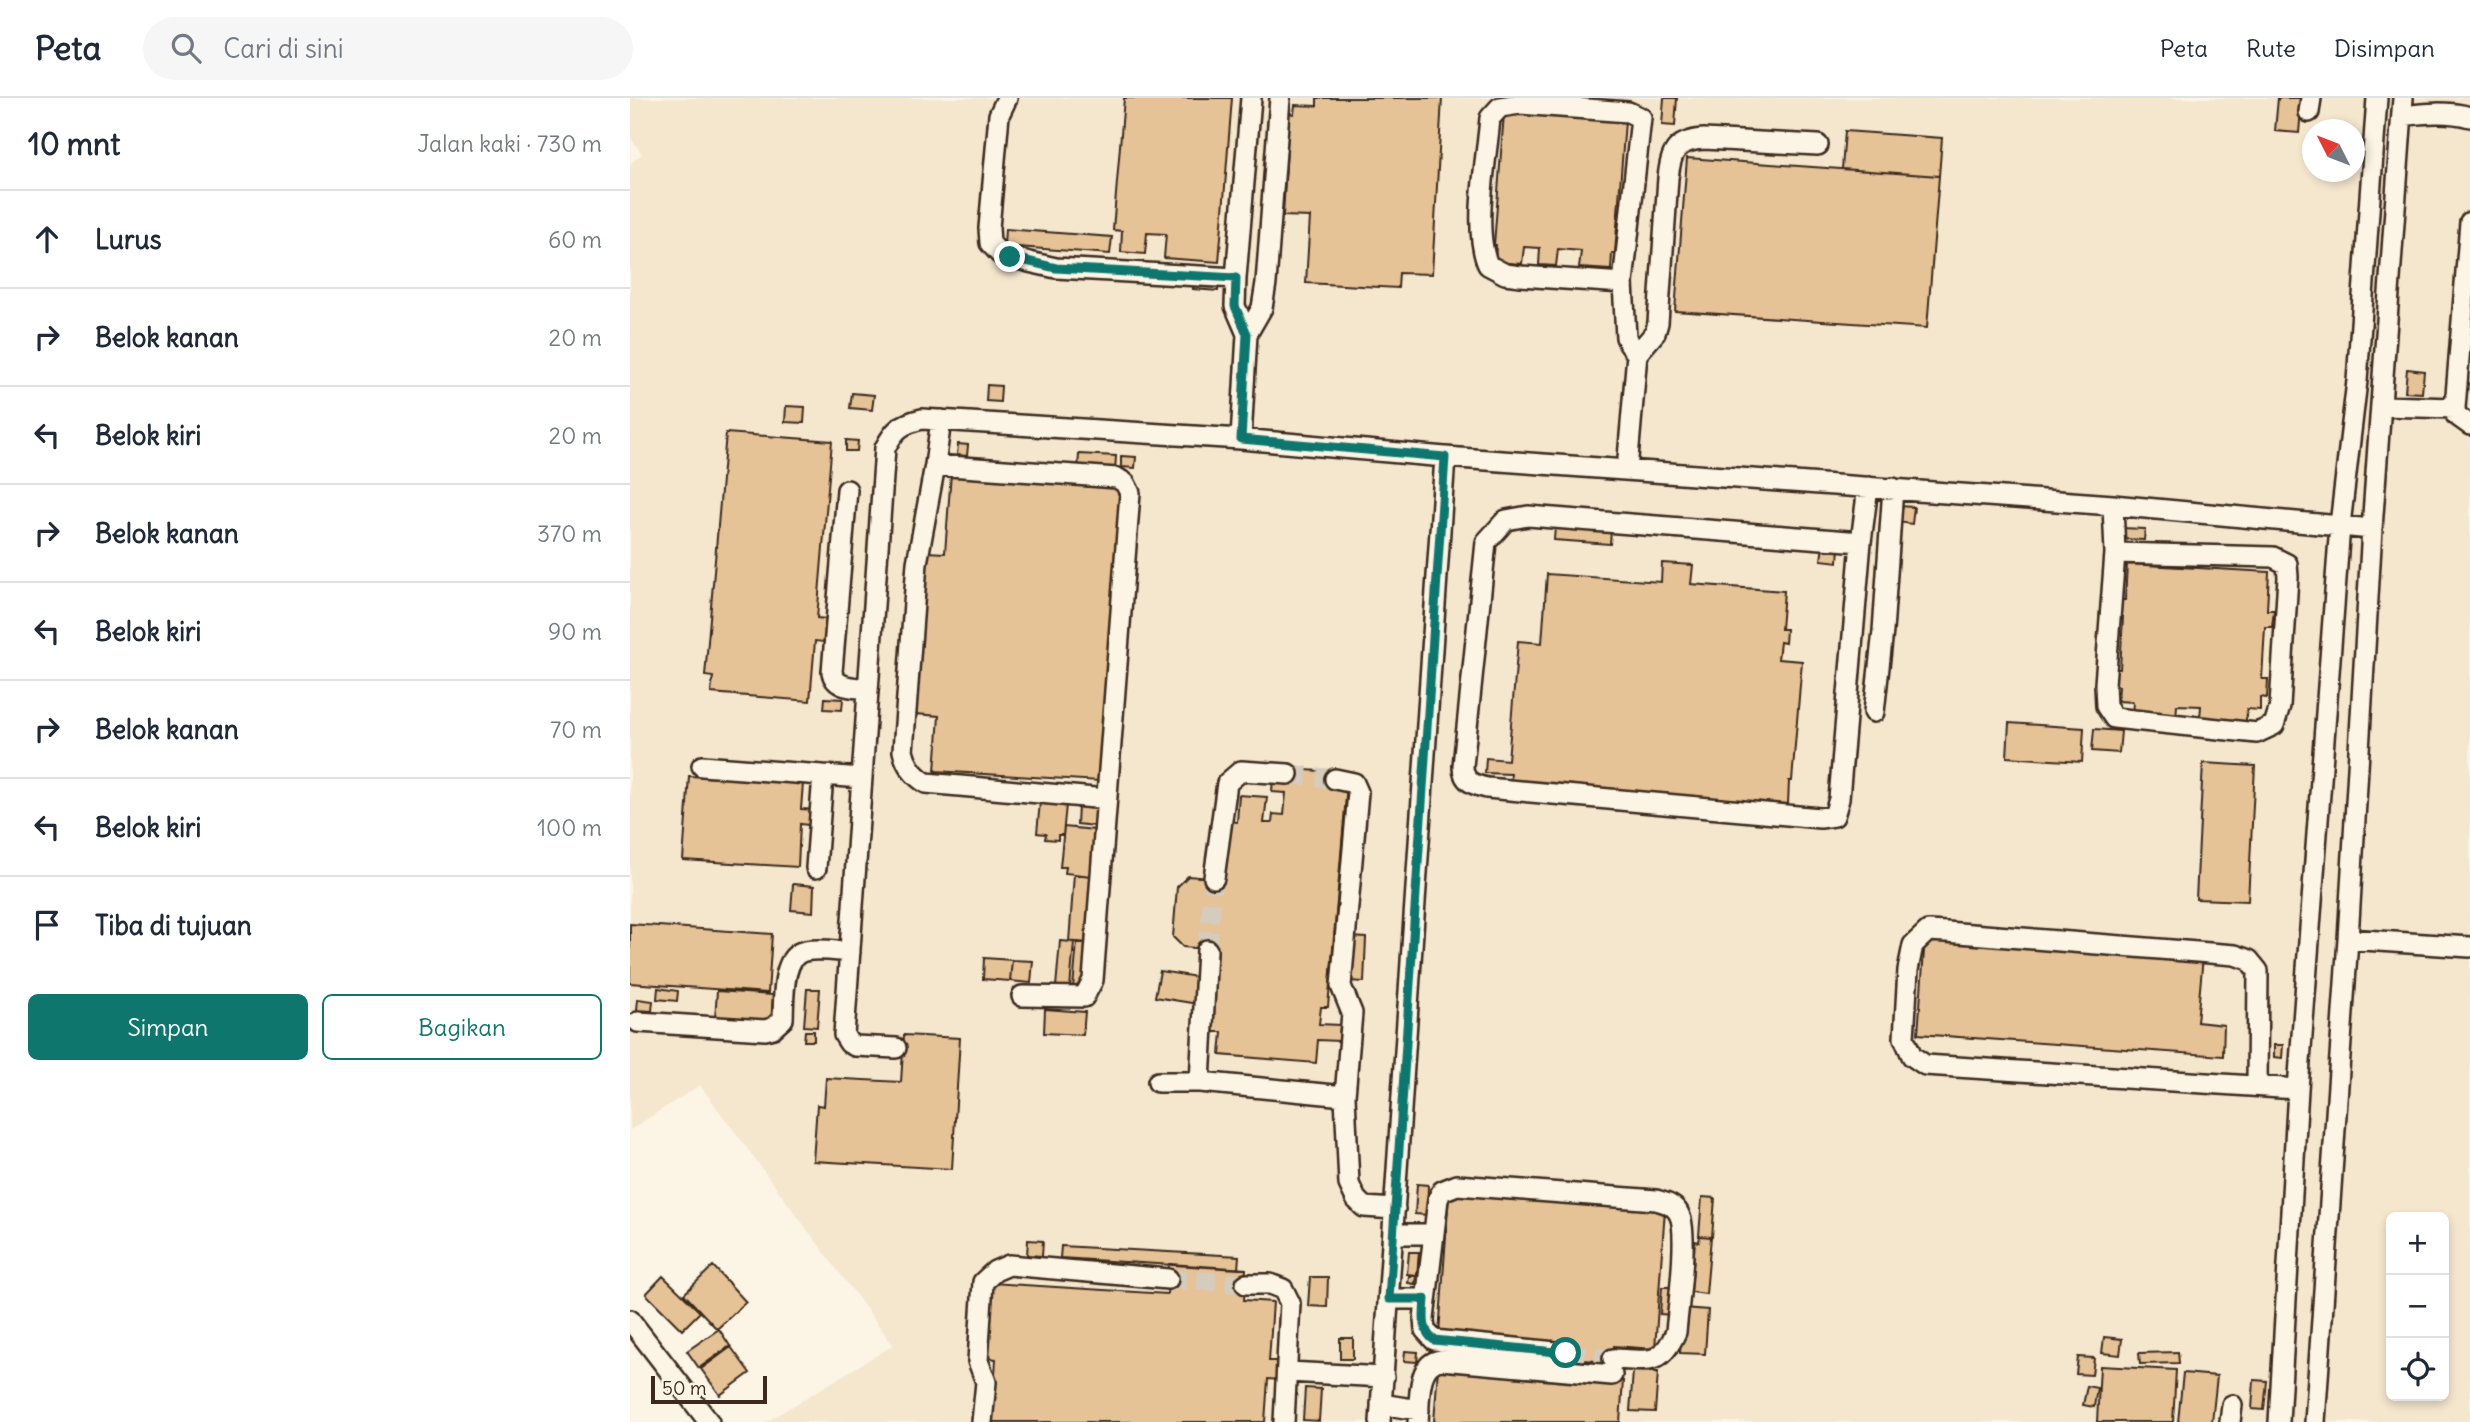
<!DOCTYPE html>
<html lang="id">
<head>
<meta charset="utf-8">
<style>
  body { margin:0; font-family:Delius,sans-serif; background:#f6f6f7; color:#1f2937 }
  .controls { position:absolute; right:21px; bottom:21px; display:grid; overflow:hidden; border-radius:10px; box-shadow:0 4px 10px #0003 }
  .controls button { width:63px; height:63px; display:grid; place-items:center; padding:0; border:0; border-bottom:2px solid #e0e1e3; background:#fff; color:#1f2937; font:35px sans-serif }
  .compass { position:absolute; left:1672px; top:21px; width:63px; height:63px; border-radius:50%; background:#fff; box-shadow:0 4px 10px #0003; rotate:312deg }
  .scale { position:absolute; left:21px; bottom:18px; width:116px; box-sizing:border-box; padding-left:7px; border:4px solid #3b2a1e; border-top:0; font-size:19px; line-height:24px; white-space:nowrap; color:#3b2a1e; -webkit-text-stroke:5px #fcf5e5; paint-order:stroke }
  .stop { position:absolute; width:21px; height:21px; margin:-16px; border:5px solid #0f766e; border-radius:50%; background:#fff }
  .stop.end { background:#0f766e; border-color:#fff; box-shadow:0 2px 7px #0008 }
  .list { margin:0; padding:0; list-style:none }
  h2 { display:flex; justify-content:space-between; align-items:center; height:91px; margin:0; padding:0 28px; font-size:30px }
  h2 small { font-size:23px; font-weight:400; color:#747a83 }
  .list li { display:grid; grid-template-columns:46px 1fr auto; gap:21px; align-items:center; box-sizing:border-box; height:98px; padding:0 28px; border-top:2px solid #e0e1e3 }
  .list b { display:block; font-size:26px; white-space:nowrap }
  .list em { font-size:23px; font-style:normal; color:#747a83 }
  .actions { display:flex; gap:14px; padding:21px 28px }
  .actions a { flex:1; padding:16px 0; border:2px solid #0f766e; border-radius:10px; text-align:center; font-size:24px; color:#0f766e }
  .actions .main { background:#0f766e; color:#fff }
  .icon { flex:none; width:38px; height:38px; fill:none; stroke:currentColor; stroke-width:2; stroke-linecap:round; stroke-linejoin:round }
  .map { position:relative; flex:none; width:1840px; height:1324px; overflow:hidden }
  header { display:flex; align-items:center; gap:42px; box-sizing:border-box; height:98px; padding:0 35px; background:#fff; border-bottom:2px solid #e0e1e3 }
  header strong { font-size:33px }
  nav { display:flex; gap:38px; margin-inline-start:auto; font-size:24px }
  .search { width:490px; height:63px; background:#f6f6f7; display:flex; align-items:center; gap:18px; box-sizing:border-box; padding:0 24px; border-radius:38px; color:#747a83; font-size:26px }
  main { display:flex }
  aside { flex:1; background:#fff }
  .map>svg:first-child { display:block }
  .built { fill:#f5e6ce; fill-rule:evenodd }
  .building { fill:#e6c297; stroke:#3b2a1e; stroke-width:2 }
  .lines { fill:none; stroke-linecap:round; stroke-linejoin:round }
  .minor-tunnel { stroke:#d5ccbd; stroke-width:19; stroke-dasharray:19 10; stroke-linecap:butt }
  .minor-casing { stroke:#3b2a1e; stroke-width:24 }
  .minor { stroke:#fcf5e5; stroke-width:19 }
  .route { stroke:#0f766e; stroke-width:9 }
</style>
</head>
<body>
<header>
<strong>Peta</strong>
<div class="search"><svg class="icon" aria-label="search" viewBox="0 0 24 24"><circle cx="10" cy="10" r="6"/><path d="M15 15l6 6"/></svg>Cari di sini</div>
<nav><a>Peta</a><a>Rute</a><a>Disimpan</a></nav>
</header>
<main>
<aside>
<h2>10 mnt<small>Jalan kaki · 730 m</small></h2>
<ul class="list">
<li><svg class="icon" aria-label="ahead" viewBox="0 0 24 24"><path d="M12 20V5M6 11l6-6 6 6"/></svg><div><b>Lurus</b></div><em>60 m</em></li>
<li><svg class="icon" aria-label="right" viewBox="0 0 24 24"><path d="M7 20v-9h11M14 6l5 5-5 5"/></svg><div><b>Belok kanan</b></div><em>20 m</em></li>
<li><svg class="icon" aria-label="left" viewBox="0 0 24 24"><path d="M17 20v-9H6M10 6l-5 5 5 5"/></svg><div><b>Belok kiri</b></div><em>20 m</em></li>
<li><svg class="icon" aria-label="right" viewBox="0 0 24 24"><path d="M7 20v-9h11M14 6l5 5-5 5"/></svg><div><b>Belok kanan</b></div><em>370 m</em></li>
<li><svg class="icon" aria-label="left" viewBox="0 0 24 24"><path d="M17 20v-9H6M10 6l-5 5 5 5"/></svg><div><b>Belok kiri</b></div><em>90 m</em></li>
<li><svg class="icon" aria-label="right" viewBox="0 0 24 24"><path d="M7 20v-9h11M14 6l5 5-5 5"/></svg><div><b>Belok kanan</b></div><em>70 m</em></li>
<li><svg class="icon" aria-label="left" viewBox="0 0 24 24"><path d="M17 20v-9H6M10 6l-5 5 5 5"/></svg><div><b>Belok kiri</b></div><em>100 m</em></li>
<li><svg class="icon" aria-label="arrive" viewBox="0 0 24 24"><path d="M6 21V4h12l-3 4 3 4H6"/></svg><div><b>Tiba di tujuan</b></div></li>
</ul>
<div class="actions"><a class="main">Simpan</a><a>Bagikan</a></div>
</aside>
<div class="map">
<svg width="1840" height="1324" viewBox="0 0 1840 1324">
  <rect width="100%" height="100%" fill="#fcf5e5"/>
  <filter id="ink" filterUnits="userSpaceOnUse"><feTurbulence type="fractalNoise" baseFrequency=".0143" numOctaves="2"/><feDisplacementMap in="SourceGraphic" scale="14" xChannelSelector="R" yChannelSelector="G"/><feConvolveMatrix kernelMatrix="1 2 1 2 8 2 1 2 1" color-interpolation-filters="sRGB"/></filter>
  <g filter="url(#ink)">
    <path class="built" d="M 0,0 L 1840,0 L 1840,1324 L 136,1324 L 263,1247 L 70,987 L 0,1032 L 0,66 L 12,56 L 0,39 ZM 1682,32 L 1724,32 L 1724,74 L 1682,74 ZM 1761,1119 L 1814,1119 L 1814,1298 L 1761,1298 Z"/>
    <path class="building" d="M 494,0 L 602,0 L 589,164 L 534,160 L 536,136 L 517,135 L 515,156 L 491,154 L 492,133 L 483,132 Z
      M 687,0 L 812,0 L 802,176 L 769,175 L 768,190 L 676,185 L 680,119 L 653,118 L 659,15 L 664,16 L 665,7 L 687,8 Z
      M 1034,0 L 1047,0 L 1045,28 L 1032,27 Z
      M 1648,0 L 1672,0 L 1669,35 L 1645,33 Z
      M 874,15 L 995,23 L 985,155 L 982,155 L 981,172 L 949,170 L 951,153 L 928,151 L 926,168 L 909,167 L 910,150 L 894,149 L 892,166 L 865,164 L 866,147 L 864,147 Z
      M 1215,33 L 1312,40 L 1309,78 L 1212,71 Z
      M 1057,60 L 1309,78 L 1297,230 L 1045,213 Z
      M 375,131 L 482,139 L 480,156 L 374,148 Z
      M 564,180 L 589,182 L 588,193 L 563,191 Z
      M 1777,271 L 1794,273 L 1792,295 L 1775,294 Z
      M 357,287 L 371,288 L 370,304 L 356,303 Z
      M 222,295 L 244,297 L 242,312 L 220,310 Z
      M 156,308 L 175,309 L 174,325 L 155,324 Z
      M 96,335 L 202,343 L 187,520 L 196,521 L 194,544 L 185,543 L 180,603 L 81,595 L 83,579 L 75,578 Z
      M 216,342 L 228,343 L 227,353 L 216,353 Z
      M 328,346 L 338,347 L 337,358 L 327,357 Z
      M 449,356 L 486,358 L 485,374 L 448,372 Z
      M 491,358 L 506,359 L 505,370 L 491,369 Z
      M 321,375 L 491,387 L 470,683 L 305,673 L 309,618 L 286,616 L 297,454 L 315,455 Z
      M 1268,408 L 1284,409 L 1282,426 L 1266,424 Z
      M 925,428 L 981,432 L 980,446 L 924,442 Z
      M 1491,430 L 1515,431 L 1514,442 L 1491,441 Z
      M 1193,448 L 1209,449 L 1208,464 L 1191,462 Z
      M 1032,465 L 1063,467 L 1061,486 L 1154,493 L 1151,531 L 1156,531 L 1155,545 L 1150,544 L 1148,561 L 1172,563 L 1162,683 L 1159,683 L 1158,706 L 880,685 L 881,676 L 855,675 L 856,660 L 878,662 L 888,543 L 912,545 L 917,476 L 1031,484 Z
      M 1497,466 L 1639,474 L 1637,512 L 1644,512 L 1642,529 L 1635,529 L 1632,581 L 1638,581 L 1637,600 L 1630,599 L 1630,612 L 1617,611 L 1615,632 L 1584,630 L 1584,621 L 1570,620 L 1571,608 L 1547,607 L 1546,620 L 1502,617 L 1503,604 L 1488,603 L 1489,588 L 1485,588 L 1486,571 L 1490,571 L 1493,519 L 1490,518 L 1492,502 L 1495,502 Z
      M 195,600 L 213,601 L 212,612 L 194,611 Z
      M 1379,625 L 1454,630 L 1452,664 L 1377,659 Z
      M 1464,631 L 1491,633 L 1489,655 L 1462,653 Z
      M 1573,665 L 1625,668 L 1618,803 L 1566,801 Z
      M 659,671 L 706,674 L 717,686 L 698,909 L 691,909 L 689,926 L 710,927 L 709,943 L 688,942 L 686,965 L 590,957 L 592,934 L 581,934 L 588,852 L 553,849 L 543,839 L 547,789 L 558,778 L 593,781 L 598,723 L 607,724 L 609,697 L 637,699 L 634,725 L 642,725 L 643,716 L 654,717 L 656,695 L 642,694 L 643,680 Z
      M 59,678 L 173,685 L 171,711 L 187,712 L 186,728 L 170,726 L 168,769 L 53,762 Z
      M 410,704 L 436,707 L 433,737 L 428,737 L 428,742 L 415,741 L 416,736 L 407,735 Z
      M 448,707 L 467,708 L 465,728 L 447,726 Z
      M 434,729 L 465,732 L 461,778 L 435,775 L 436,769 L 430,769 Z
      M 444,776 L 461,778 L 455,845 L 439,844 Z
      M 163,786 L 184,788 L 183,814 L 161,812 Z
      M 0,826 L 142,836 L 138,895 L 0,885 Z
      M 721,839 L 736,840 L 734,884 L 719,883 Z
      M 1295,839 L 1573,858 L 1567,924 L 1594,927 L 1593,958 L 1288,936 Z
      M 430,843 L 444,844 L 440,890 L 426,889 Z
      M 447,844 L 458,845 L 454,891 L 443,890 Z
      M 354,860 L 382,862 L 380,883 L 353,881 Z
      M 382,862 L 403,863 L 401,885 L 380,883 Z
      M 530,873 L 573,880 L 568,906 L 525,899 Z
      M 28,890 L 48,893 L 47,903 L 27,901 Z
      M 177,891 L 190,891 L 187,929 L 174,928 Z
      M 87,893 L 143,897 L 141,925 L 85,921 Z
      M 8,901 L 23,903 L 22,913 L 7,912 Z
      M 415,911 L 455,914 L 453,937 L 414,935 Z
      M 175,933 L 184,933 L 184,943 L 174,943 Z
      M 274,937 L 330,940 L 322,1071 L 183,1063 L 187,1007 L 194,1008 L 196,980 L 271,984 Z
      M 1644,947 L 1653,947 L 1652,960 L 1644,959 Z
      M 787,1086 L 798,1087 L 797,1117 L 785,1116 Z
      M 819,1096 L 1035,1111 L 1025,1251 L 984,1248 L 983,1264 L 937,1261 L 938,1245 L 809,1236 Z
      M 1072,1099 L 1085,1100 L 1082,1139 L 1069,1138 Z
      M 1070,1138 L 1081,1139 L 1076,1196 L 1061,1194 L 1065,1143 L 1069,1144 Z
      M 398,1142 L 413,1143 L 412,1158 L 397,1157 Z
      M 431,1148 L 609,1158 L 608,1171 L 430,1160 Z
      M 779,1154 L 789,1154 L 787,1177 L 777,1176 Z
      M 539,1166 L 616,1171 L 614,1202 L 643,1204 L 639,1263 L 651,1263 L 650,1282 L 638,1281 L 635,1324 L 362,1324 L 366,1261 L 357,1260 L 362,1185 L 537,1196 Z
      M 83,1168 L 116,1204 L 87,1231 L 54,1196 Z
      M 33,1178 L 70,1214 L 52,1232 L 16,1196 Z
      M 779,1178 L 786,1178 L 785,1186 L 778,1185 Z
      M 680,1179 L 698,1179 L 697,1209 L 678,1208 Z
      M 1032,1189 L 1044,1189 L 1042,1217 L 1030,1216 Z
      M 1053,1210 L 1078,1212 L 1075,1256 L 1050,1255 Z
      M 89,1231 L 100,1248 L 69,1270 L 57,1253 Z
      M 1474,1239 L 1492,1241 L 1490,1257 L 1472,1255 Z
      M 710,1240 L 723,1240 L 723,1261 L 710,1261 Z
      M 101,1249 L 120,1275 L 90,1297 L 71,1271 Z
      M 775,1253 L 788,1254 L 787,1264 L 774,1263 Z
      M 1548,1254 L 1549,1265 L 1510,1266 L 1509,1255 Z
      M 1448,1259 L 1464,1260 L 1462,1277 L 1446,1276 Z
      M 1470,1268 L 1546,1272 L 1543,1324 L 1467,1324 Z
      M 808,1270 L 993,1283 L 990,1324 L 804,1324 Z
      M 1003,1273 L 1028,1274 L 1025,1314 L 1000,1313 Z
      M 1553,1275 L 1587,1278 L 1582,1324 L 1548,1324 Z
      M 1624,1282 L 1637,1283 L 1634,1312 L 1622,1311 Z
      M 1457,1288 L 1467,1290 L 1464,1309 L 1453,1307 Z
      M 675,1290 L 691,1291 L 689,1323 L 673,1322 Z"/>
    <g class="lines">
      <path class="minor-tunnel" d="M 658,676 L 705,681
        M 577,852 L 584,780
        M 538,1181 L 616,1186
        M 936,1255 L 983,1261"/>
      <g class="minor-casing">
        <path id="minor" d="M 377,0 L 369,17 L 359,130 L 360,145 L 370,156 L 399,164 L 426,170 L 606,180
          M 1679,14 L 1681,0
          M 1772,18 C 1795,15 1818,13 1840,19
          M 993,185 L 891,178 L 875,176 L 858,167 C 842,131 857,60 860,20 L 870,9 L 890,6 L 998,14 L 1011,20 L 993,185 L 996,239 L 999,246 L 1007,256 L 997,372
          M 617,236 L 632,210 L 636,185 L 650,0
          M 1007,256 L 1025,235 L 1028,225 L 1038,80 C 1041,54 1045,43 1074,41 L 1188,47
          M 1752,308 L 1825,310 L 1840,124
          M 1825,310 L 1826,317 L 1840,327
          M 311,322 L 305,367 L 287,465 L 273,653 C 276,667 283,677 296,685 L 476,701
          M 611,341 L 617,236 L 605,208 L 606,180 L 621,0
          M 305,367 L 487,380 L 495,385 L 500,395 L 463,882 L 454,899 L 392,898
          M 217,392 L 202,574 C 205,591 225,589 238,591
          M 1483,407 L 1485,455 L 1475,586 L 1476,608 L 1484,620 L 1627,635 L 1644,627 L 1650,608 L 1658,479 L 1657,466 L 1643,459 L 1485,455
          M 1231,444 L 898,418 L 876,422 L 856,444 L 833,668 C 833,684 844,687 857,690 L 1190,720 L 1204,718 L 1209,701 L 1231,444 L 1238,389
          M 1244,614 L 1253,533 L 1263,390
          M 72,668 L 232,680
          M 705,681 L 724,685 L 728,694 L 711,888 L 722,915 L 715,998 L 719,1086 L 726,1101 L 734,1109 L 765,1111
          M 186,770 L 193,677
          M 584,780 L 597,685 L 611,673 L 658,676
          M 1718,841 L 1840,849
          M 8,924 L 135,932 L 143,930 L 153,921 C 154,902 151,857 175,853 C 189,850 206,853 220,854
          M 266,950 L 225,948 L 219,945 L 214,937 L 255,350 C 265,331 271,326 292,321 L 611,341 L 815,359 L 1483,407 L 1742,431
          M 528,984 L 570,984 L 715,998
          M 570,984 L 577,852
          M 1627,988 L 1628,873 L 1619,862 L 1605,857 L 1316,834 L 1298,833 L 1283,847 L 1278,872 L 1274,940 L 1282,958 L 1295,967 L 1668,991
          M 763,1136 L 803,1136
          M 616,1186 L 640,1186 L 653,1191 L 660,1205 L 654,1324
          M 759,1201 L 795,1201
          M 0,1222 L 79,1324
          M 936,1255 L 804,1242 L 795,1232 L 794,1221 L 808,1101 L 812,1093 L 827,1087 L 1026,1102 C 1036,1105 1045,1107 1049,1116 C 1059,1134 1048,1210 1046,1234 C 1030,1270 1017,1262 983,1261
          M 658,1274 L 754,1279
          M 751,1306 L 789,1312
          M 352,1324 L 356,1284 L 348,1263 L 353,1184 L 365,1173 L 379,1167 L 538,1181
          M 750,1324 L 815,359
          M 788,1324 C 790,1304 786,1265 811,1262 L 982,1277
          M 1600,1324 L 1602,1307
          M 1649,1324 L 1668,991 L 1710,427 L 1727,283 L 1747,0
          M 1685,1324 L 1718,841 L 1742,431 L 1773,0"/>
      </g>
      <use href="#minor" class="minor"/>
    </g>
  </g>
  <g class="lines" filter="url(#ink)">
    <path class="route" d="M 380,159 L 426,170 L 606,180 L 605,208 L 617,236 L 611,341 L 815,359 L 759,1201 L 795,1201 C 794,1216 791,1233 804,1242 L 936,1255"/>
  </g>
</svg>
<div class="controls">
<button>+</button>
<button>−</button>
<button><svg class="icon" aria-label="locate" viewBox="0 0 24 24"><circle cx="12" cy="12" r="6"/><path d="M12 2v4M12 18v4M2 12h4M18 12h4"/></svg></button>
</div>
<svg class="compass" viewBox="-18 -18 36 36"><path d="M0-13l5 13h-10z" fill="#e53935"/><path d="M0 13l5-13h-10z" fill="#747a83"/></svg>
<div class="scale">50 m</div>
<div class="stop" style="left:936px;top:1255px"></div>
<div class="stop end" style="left:380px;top:159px"></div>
</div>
</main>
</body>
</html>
